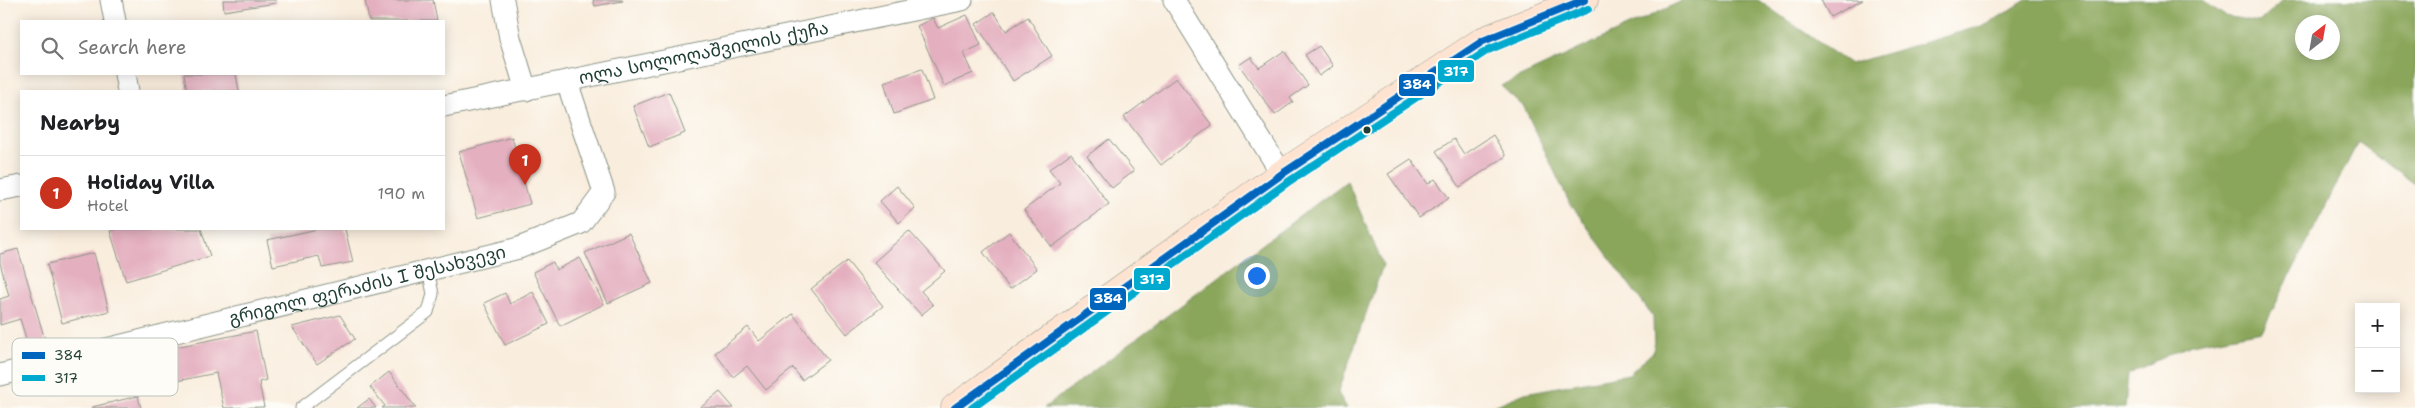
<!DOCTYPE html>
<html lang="en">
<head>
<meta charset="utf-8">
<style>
  body { margin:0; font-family:"Shantell Sans","Noto Sans Georgian",sans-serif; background:#f2f2f2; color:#202124 }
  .controls { position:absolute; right:15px; bottom:15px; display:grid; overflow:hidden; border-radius:0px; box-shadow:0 2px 12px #0003 }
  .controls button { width:45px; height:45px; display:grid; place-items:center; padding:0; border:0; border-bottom:1px solid #e0e0e0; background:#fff; color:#202124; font:25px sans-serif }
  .compass { position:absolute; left:2295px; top:15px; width:45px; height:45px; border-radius:50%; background:#fff; box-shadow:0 2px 12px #0003; rotate:31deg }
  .you { position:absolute; left:1256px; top:275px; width:18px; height:18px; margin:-12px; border:4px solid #fff; border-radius:50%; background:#1a73e8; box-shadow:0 0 0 8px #1a73e833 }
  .badge { display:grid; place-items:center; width:32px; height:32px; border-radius:50%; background:#c8321e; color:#fff; font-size:16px; font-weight:700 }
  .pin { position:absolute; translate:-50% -41px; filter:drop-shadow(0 1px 2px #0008) }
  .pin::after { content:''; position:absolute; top:26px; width:18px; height:15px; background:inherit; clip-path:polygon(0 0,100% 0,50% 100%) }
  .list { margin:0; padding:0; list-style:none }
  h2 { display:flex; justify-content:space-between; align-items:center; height:65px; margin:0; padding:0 20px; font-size:21px }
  h2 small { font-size:16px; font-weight:400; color:#757577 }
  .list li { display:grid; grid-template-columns:32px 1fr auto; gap:15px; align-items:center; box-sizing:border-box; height:75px; padding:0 20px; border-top:1px solid #e0e0e0 }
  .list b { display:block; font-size:19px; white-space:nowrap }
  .list p { margin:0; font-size:16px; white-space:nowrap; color:#757577 }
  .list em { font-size:16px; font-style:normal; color:#757577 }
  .icon { flex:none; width:28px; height:28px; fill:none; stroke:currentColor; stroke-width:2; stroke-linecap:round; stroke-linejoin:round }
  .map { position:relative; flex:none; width:2415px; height:408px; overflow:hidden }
  .search { position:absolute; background:#fff; box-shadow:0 2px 12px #0003; left:20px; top:20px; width:425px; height:55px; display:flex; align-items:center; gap:12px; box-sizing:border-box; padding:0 18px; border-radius:0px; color:#757577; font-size:19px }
  .panel { position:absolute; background:#fff; box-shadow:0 2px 12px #0003; left:20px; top:90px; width:425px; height:140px; border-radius:0px }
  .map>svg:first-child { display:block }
  .forest { fill:#8aa65a; stroke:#547247; fill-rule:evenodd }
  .building { fill:#e4afbf }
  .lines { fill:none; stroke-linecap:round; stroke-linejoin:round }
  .lane-casing { stroke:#8c9588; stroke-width:13 }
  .street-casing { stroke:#8c9588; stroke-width:23 }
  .secondary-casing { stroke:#8c9588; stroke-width:29 }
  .lane { stroke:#fff; stroke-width:11 }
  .street { stroke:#fff; stroke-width:21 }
  .secondary { stroke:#fee3d1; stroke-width:28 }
  .bus-1-casing { stroke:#fdfcf7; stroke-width:11 }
  .bus-2-casing { stroke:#fdfcf7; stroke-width:11 }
  .bus-1 { stroke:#0065bd; stroke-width:8 }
  .bus-2 { stroke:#00a9ce; stroke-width:8 }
  .bus-dot { fill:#1f3d34; stroke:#fdfcf7; stroke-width:2 }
  .labels { text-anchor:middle; stroke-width:4.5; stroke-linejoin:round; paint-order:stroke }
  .street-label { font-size:18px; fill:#1f3d34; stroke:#fdfcf7 }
  .key { fill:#fdfcf7; stroke:#bac3bc; stroke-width:1 }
  .key-label { font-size:14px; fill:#1f3d34 }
  .line-badge { stroke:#fdfcf7; stroke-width:2 }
  .badge-label { font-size:14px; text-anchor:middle; font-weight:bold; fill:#fff }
</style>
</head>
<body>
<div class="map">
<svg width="2415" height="408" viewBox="0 0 2415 408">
  <rect width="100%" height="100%" fill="#fdfcf7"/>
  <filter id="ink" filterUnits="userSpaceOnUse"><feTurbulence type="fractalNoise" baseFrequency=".02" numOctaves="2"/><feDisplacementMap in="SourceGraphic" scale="10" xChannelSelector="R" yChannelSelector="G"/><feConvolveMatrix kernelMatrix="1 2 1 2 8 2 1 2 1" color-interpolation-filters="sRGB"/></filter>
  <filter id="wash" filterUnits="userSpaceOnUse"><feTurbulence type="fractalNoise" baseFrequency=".0096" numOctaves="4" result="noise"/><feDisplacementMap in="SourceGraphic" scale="20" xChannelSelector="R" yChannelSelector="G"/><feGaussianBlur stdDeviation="1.12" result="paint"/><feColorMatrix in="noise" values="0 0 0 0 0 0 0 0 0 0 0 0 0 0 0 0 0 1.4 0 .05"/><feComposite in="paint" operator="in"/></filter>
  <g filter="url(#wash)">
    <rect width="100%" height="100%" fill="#f9eddd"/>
    <path class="forest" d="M 1684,0 L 1758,0 L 1850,64 L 1988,24 L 2026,0 L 2202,0 L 2225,16 L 2259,22 L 2283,0 L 2415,0 L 2415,184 L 2358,142 L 2262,331 L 2191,344 L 2128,374 L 2125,408 L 1489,408 L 1525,393 L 1629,374 L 1654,351 L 1653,317 L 1569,202 L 1524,107 L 1501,86 ZM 2302,22 L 2332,22 L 2332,52 L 2302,52 Z
      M 1347,181 L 1383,265 L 1338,393 L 1347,408 L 1044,408 Z"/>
    <g id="blocks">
      <path class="building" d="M 223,0 L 275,0 L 276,3 L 224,11 Z
        M 365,0 L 433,0 L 437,21 L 369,21 Z
        M 593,0 L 622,0 L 623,1 L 595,6 Z
        M 1821,0 L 1863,0 L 1830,17 Z
        M 994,12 L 1006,31 L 1028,17 L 1052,56 L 1013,81 L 976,24 Z
        M 967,15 L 981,45 L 964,53 L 973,73 L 944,86 L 917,26 L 933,18 L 938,28 Z
        M 1319,46 L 1333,66 L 1319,76 L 1305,55 Z
        M 1284,51 L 1308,85 L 1290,98 L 1293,102 L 1275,115 L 1239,65 L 1251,57 L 1259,68 Z
        M 922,69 L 933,100 L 894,114 L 884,82 Z
        M 184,74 L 236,74 L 239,91 L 187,91 Z
        M 1176,78 L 1212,125 L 1161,165 L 1124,117 Z
        M 669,92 L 685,133 L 649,147 L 633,106 Z
        M 1493,135 L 1506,156 L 1460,187 L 1436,151 L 1454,139 L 1464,154 Z
        M 512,137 L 530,204 L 478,218 L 459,152 Z
        M 1109,139 L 1134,171 L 1112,188 L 1087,156 Z
        M 1071,153 L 1109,204 L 1052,247 L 1024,210 L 1060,183 L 1049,169 Z
        M 1411,159 L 1428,184 L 1435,179 L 1449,198 L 1419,218 L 1388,174 Z
        M 897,186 L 915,208 L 899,223 L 880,201 Z
        M 118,229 L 201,229 L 210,256 L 126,281 L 110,231 Z
        M 318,229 L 345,229 L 353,262 L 322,268 L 319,256 L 273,266 L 267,240 Z
        M 909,231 L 945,271 L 921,291 L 933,305 L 921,315 L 874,262 Z
        M 1009,232 L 1037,269 L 1010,289 L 983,252 Z
        M 629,233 L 652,283 L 608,303 L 585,253 Z
        M 18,249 L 46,343 L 29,348 L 20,319 L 0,325 L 0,299 L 9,296 L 0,263 L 0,254 Z
        M 94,253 L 109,311 L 62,323 L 47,264 Z
        M 580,258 L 604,304 L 560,326 L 533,272 L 553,262 L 556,270 Z
        M 847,261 L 883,306 L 847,334 L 811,289 Z
        M 533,292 L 549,324 L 505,345 L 484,303 L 505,293 L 510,304 Z
        M 793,314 L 828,360 L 802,380 L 793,368 L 766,390 L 747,366 L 733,377 L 715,353 L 748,327 L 759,341 Z
        M 340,315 L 355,339 L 317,364 L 292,327 Z
        M 256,331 L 266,380 L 259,382 L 264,407 L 224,408 L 216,373 L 167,383 L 160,350 Z
        M 389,372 L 416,408 L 382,408 L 385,406 L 370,387 Z
        M 720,392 L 734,408 L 700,408 Z
        M 138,396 L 141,408 L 92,408 L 92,407 Z
        M 369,399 L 376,408 L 357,408 Z"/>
    </g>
  </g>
  <g filter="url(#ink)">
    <use href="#blocks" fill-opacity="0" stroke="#8c9588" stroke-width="1"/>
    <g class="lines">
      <g class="lane-casing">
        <path id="lane" d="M 301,408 L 428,312 L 433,294 L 428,270"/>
      </g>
      <g class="street-casing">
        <g id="street">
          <path d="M 111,0 L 115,21"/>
          <path d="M 503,0 L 510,38 L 526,90"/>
          <path d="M 1174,0 L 1282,174"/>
          <path d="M 125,74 L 128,91"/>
          <path id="s1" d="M 444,106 L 962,0"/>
          <path d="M 0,190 L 21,186"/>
          <path id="s2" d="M 0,375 L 519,248 L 581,223 L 604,192 L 567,82"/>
        </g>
      </g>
      <g class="secondary-casing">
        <path id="secondary" d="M 955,408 L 1282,174 L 1483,41 L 1584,0"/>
      </g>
      <use href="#lane" class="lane"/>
      <use href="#street" class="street"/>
      <use href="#secondary" class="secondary"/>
      <g class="bus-1-casing">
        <path id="bus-1" d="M 955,408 L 1282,174 L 1483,41 L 1584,0"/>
      </g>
      <g class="bus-2-casing">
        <path id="bus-2" d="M 972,408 L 1288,182 L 1488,50 L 1588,9"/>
      </g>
      <use href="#bus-1" class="bus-1"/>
      <use href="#bus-2" class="bus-2"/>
    </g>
  </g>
  <circle class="bus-dot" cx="1367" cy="130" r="4.5"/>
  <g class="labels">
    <g class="street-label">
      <text dy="6" stroke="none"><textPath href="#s1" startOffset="265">ოლა სოლოღაშვილის ქუჩა</textPath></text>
      <text dy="6" stroke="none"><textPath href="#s2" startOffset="378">გრიგოლ ფერაძის I შესახვევი</textPath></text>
    </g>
  </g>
  <rect x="12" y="338" width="166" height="58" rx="8" class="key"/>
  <rect x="22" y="352" width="23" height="7" fill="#0065bd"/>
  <rect x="22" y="375" width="23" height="6" fill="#00a9ce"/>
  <g class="key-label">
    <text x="54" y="360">384</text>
    <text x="54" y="383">317</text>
  </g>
  <g class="line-badge">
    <rect x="1437" y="59" width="38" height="24" rx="5" fill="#00a9ce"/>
    <rect x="1398" y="73" width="38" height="24" rx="5" fill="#0065bd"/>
    <rect x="1133" y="267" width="38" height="24" rx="5" fill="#00a9ce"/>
    <rect x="1089" y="287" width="38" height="24" rx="5" fill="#0065bd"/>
  </g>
  <g class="badge-label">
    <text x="1456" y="76">317</text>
    <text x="1417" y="89">384</text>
    <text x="1152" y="284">317</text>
    <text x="1108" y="303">384</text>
  </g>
</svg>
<div class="controls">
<button>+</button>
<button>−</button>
</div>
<svg class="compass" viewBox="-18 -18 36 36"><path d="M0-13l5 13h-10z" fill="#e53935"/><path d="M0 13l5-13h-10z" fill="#757577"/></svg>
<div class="you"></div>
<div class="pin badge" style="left:525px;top:185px">1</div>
<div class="search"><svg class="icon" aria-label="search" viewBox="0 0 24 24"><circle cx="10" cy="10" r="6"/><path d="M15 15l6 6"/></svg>Search here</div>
<section class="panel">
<h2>Nearby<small></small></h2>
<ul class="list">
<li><span class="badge">1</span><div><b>Holiday Villa</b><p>Hotel</p></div><em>190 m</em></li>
</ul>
</section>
</div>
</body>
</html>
